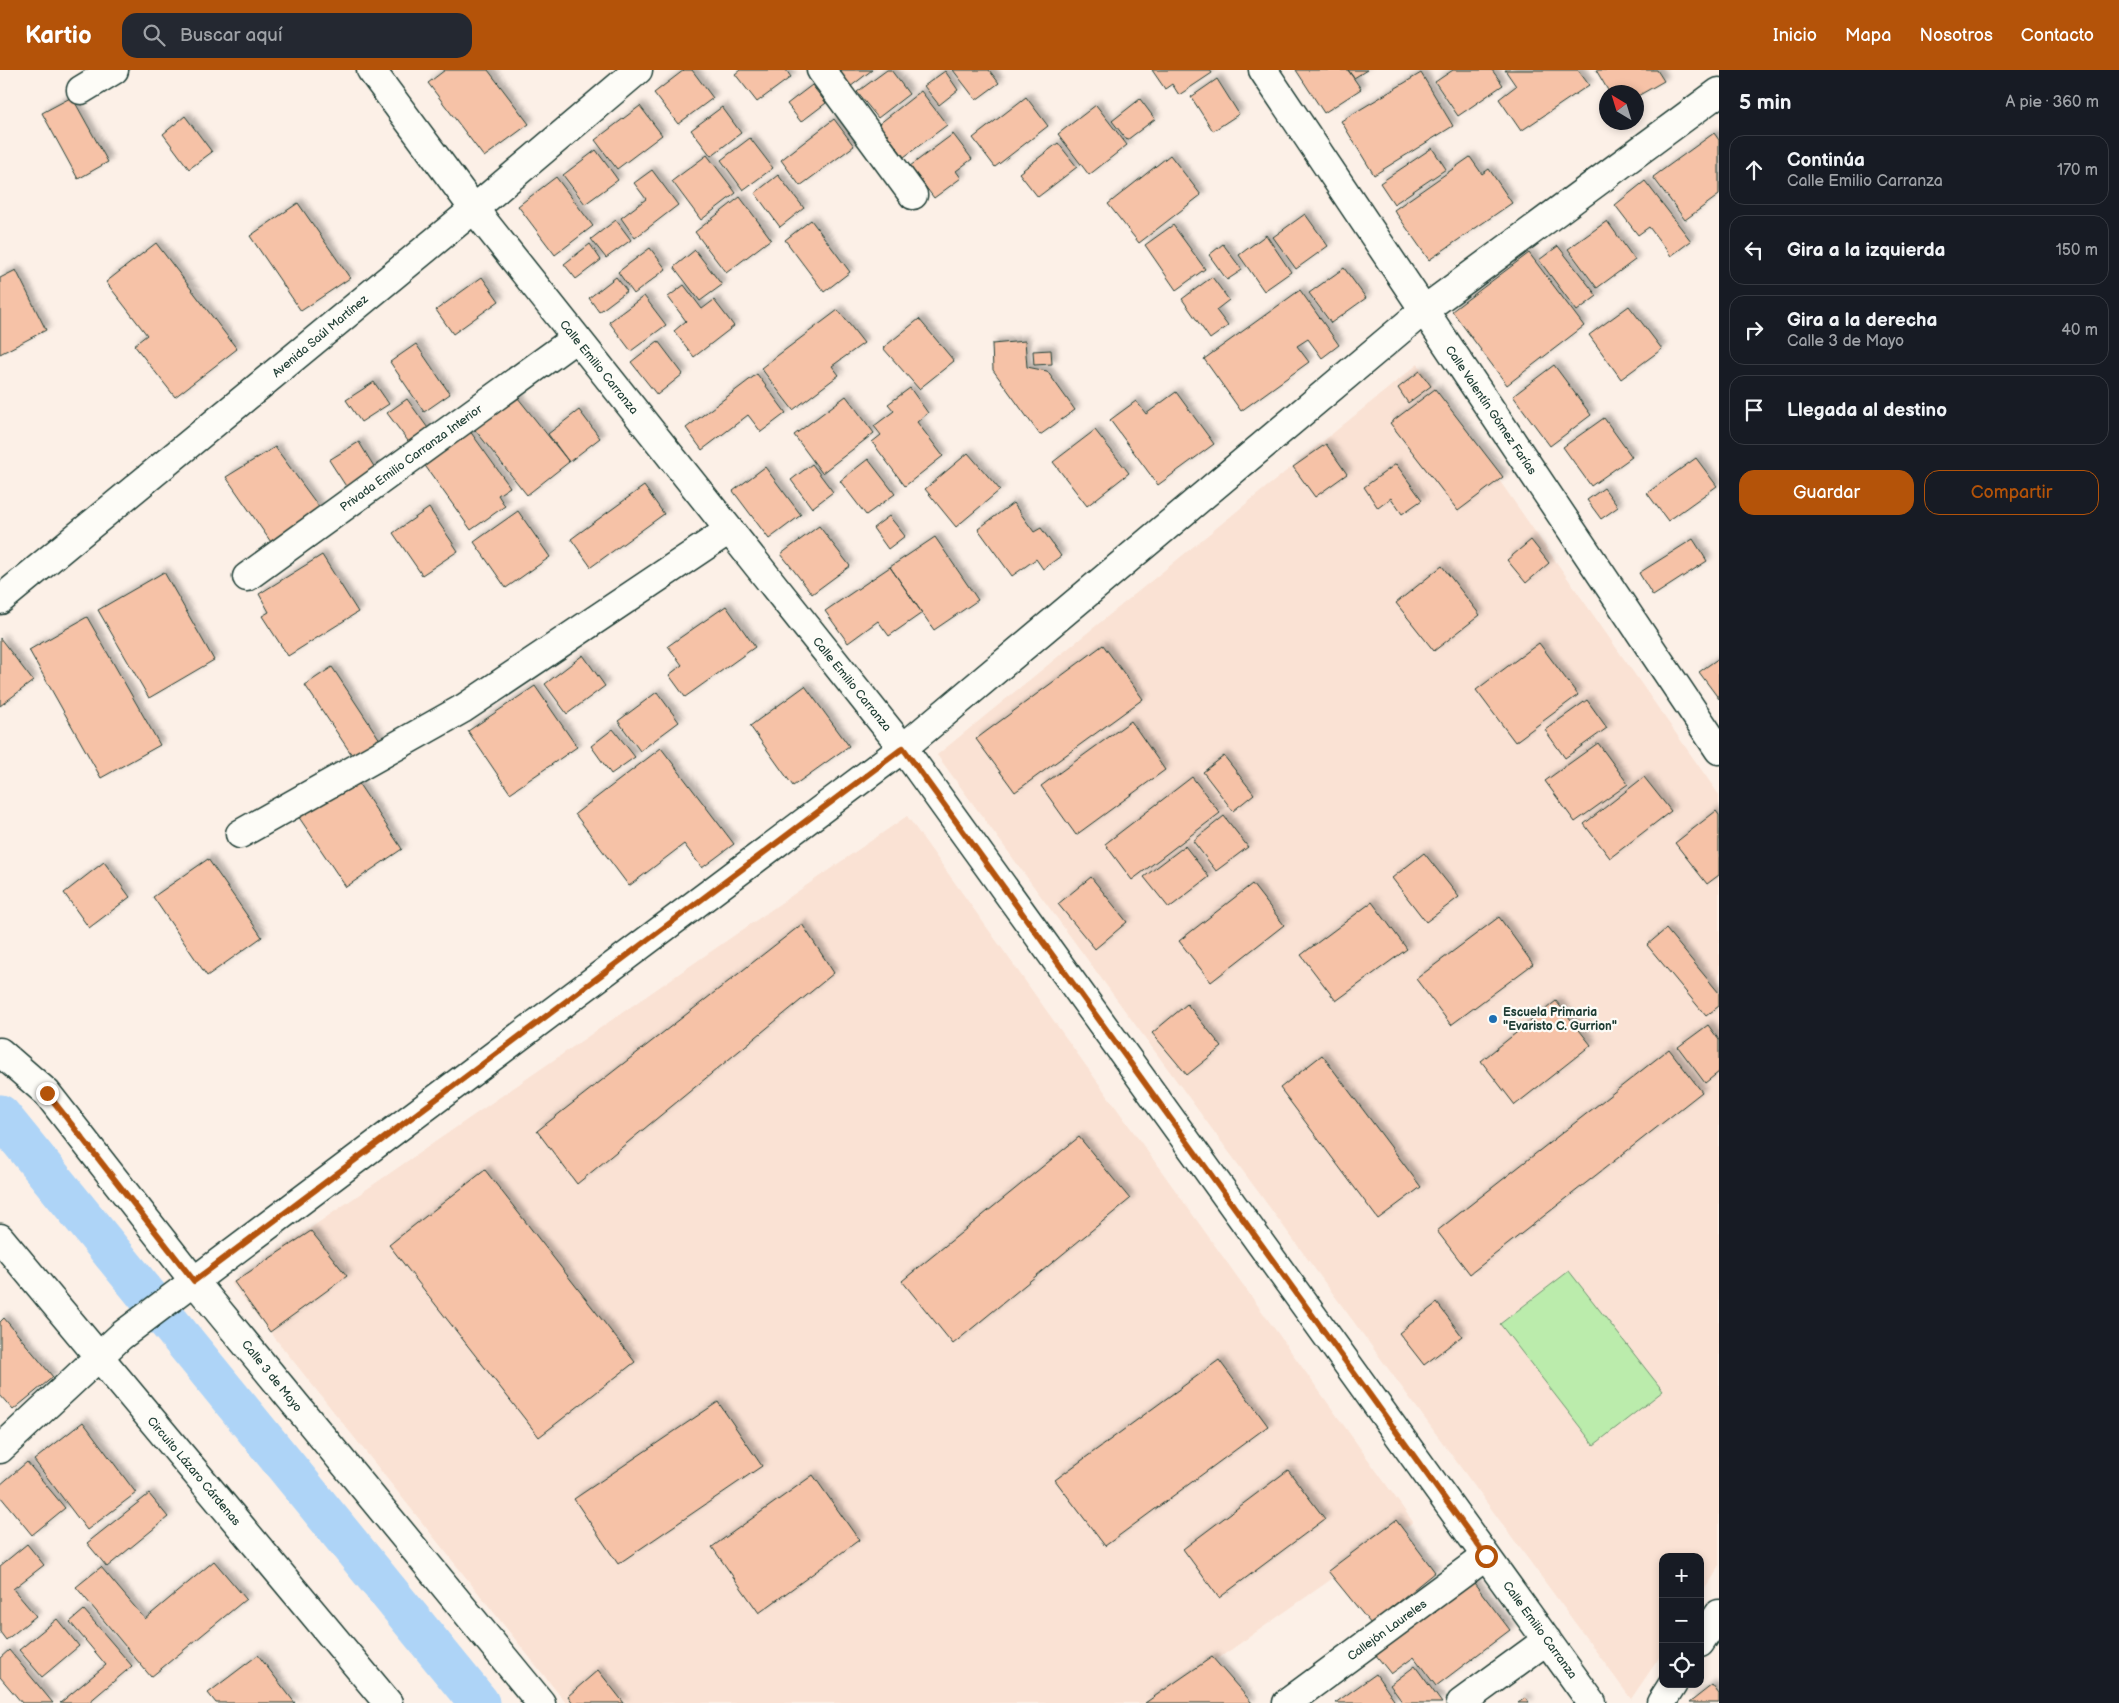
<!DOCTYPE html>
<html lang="es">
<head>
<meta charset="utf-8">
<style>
  body { margin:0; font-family:"Balsamiq Sans",sans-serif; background:#242831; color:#f1f3f6 }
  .controls { position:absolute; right:15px; bottom:15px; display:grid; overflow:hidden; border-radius:10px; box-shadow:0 2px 8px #0003 }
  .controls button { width:45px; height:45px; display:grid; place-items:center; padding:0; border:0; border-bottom:1px solid #363941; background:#171b24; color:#f1f3f6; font:25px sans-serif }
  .compass { position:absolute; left:1599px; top:15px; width:45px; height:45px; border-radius:50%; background:#171b24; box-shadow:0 2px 8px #0003; rotate:322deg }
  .stop { position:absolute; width:15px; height:15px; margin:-11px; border:4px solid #b45309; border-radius:50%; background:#fff }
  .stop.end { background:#b45309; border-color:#fff; box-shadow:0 1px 5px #0008 }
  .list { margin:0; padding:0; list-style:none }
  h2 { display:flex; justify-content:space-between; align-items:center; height:65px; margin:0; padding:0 20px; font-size:21px }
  h2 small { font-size:16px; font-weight:400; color:#9ea1a6 }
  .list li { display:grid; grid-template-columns:32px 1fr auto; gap:15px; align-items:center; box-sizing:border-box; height:70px; margin:0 10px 10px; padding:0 10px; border:1px solid #363941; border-radius:15px }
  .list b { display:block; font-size:19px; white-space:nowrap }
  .list p { margin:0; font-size:16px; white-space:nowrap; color:#9ea1a6 }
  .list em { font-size:16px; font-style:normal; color:#9ea1a6 }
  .actions { display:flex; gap:10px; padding:15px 20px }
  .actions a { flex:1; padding:11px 0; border:1px solid #b45309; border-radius:15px; text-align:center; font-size:18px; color:#b45309 }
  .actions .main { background:#b45309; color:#fff }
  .icon { flex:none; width:28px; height:28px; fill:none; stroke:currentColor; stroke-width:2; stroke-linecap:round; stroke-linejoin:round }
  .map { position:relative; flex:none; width:1719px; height:1633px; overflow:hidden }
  header { display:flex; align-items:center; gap:30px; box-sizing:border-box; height:70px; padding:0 25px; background:#b45309; color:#fff }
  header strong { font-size:24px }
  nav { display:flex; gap:28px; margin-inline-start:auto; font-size:18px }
  .search { width:350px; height:45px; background:#242831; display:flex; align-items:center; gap:12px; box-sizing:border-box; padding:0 18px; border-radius:15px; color:#9ea1a6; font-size:19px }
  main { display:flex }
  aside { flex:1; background:#171b24 }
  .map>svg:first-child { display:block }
  .built { fill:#fae2d4 }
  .green { fill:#bbecac; stroke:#6d9470 }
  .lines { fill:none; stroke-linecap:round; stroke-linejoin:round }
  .canal { stroke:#aed4f7; stroke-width:41 }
  .building { fill:#f6c2a7; stroke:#1f3d34; filter:url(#shadow) }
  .minor-casing { stroke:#1f3d34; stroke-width:31 }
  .tertiary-casing { stroke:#1f3d34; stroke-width:31 }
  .secondary-casing { stroke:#1f3d34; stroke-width:31 }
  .minor { stroke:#fdfcf7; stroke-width:28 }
  .tertiary { stroke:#fdfcf7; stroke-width:28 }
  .secondary { stroke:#fdfcf7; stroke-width:28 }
  .route { stroke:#b45309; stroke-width:6 }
  .poi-dot { fill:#1f6fb2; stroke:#fdfcf7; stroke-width:2 }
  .labels { text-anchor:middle; stroke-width:4.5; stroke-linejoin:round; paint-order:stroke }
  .street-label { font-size:12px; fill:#1f3d34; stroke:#fdfcf7 }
  .poi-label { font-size:12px; font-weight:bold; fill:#1f3d34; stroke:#fdfcf7; text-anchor:start }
</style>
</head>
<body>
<header>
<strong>Kartio</strong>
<div class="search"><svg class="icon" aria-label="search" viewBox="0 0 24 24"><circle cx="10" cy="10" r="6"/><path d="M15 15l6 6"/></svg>Buscar aquí</div>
<nav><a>Inicio</a><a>Mapa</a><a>Nosotros</a><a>Contacto</a></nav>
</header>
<main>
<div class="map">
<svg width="1719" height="1633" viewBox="0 0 1719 1633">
  <defs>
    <filter id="shadow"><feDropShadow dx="4.5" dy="-4.5" stdDeviation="2.5" flood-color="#0004"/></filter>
  </defs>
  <rect width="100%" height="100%" fill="#fcf0e7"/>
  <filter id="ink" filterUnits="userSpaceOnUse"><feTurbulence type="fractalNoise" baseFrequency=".02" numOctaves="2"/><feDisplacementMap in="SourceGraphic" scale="10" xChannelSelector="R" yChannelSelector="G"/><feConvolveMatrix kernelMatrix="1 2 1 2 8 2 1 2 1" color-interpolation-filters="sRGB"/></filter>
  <g filter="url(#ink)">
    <path class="built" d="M 1418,294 L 1719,725 L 1719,1498 L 1700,1526 L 1700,1487 L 1663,1487 L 1663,1582 L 1631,1629 L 937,685 Z
      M 907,746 L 1413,1452 L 1155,1633 L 566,1633 L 231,1213 Z"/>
    <path class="green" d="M 1569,1201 L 1663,1321 L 1594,1375 L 1500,1254 Z"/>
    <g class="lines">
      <path class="canal" d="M 0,1045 L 479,1633"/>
    </g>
    <path class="building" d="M 445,0 L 488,0 L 529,54 L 484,87 L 428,13 Z
      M 684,0 L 692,0 L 713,28 L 678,54 L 654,23 Z
      M 740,0 L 786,0 L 791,7 L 757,32 L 735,4 Z
      M 837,0 L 872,0 L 850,17 Z
      M 887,0 L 891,0 L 909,24 L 878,48 L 857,22 Z
      M 953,0 L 989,0 L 999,13 L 976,30 Z
      M 1152,0 L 1210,0 L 1212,3 L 1179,25 L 1172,14 L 1165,19 Z
      M 1296,0 L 1348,0 L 1361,19 L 1324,43 Z
      M 1348,0 L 1367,0 L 1354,8 Z
      M 1453,0 L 1492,0 L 1503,15 L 1458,46 L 1435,12 Z
      M 1505,0 L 1578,0 L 1589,15 L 1521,61 L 1499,29 L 1516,16 Z
      M 1596,0 L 1657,0 L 1664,11 L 1636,27 L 1636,22 L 1609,22 Z
      M 945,1 L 958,20 L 939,35 L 924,16 Z
      M 1421,3 L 1453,56 L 1374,105 L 1341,51 Z
      M 1217,9 L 1239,44 L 1213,61 L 1191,27 Z
      M 812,15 L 826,33 L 801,52 L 787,34 Z
      M 921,21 L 947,55 L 904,87 L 879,54 Z
      M 72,27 L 108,92 L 78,109 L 42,43 Z
      M 1026,27 L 1048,56 L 995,97 L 973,68 Z
      M 1140,29 L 1155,49 L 1127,70 L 1112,51 Z
      M 1096,35 L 1127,75 L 1089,105 L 1058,64 Z
      M 640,36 L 662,65 L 617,99 L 595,70 Z
      M 722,37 L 741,63 L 711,86 L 691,60 Z
      M 185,46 L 212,82 L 189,99 L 163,64 Z
      M 834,49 L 854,76 L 800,116 L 781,90 Z
      M 1714,63 L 1719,70 L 1719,125 L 1685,150 L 1653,107 Z
      M 953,64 L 972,89 L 956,101 L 961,108 L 934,128 L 910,96 Z
      M 750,68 L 773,98 L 743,120 L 721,90 Z
      M 1058,73 L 1077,97 L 1038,127 L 1019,103 Z
      M 1432,78 L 1446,99 L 1394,134 L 1380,113 Z
      M 596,80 L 618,110 L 585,134 L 563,105 Z
      M 707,85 L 736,123 L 701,150 L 672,111 Z
      M 1170,85 L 1201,125 L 1139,173 L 1108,134 Z
      M 1470,87 L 1482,104 L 1489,99 L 1512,133 L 1429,190 L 1394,140 Z
      M 652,100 L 678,135 L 635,168 L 621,148 L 646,129 L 634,113 Z
      M 778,105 L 804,138 L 780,157 L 755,123 Z
      M 556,107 L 593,156 L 555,185 L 518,136 Z
      M 1645,111 L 1691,171 L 1671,186 L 1649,157 L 1638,165 L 1615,135 Z
      M 740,127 L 771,169 L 726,203 L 695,162 Z
      M 298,133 L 350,208 L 301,241 L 250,166 Z
      M 1305,144 L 1328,176 L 1296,199 L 1273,167 Z
      M 616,150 L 631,170 L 606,188 L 591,169 Z
      M 811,150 L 850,202 L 824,222 L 785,170 Z
      M 1607,151 L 1635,190 L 1597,218 L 1568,179 Z
      M 1173,155 L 1205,199 L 1176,220 L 1145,175 Z
      M 1266,165 L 1291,202 L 1264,221 L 1239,185 Z
      M 156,173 L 237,279 L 175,327 L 134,275 L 147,265 L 106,212 Z
      M 590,174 L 601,190 L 576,209 L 564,194 Z
      M 1223,174 L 1242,200 L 1227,210 L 1209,185 Z
      M 1558,176 L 1597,226 L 1577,241 L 1539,190 Z
      M 650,178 L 666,199 L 634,224 L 618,202 Z
      M 695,180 L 722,215 L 700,231 L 674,197 Z
      M 1529,183 L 1584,256 L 1507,315 L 1452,241 Z
      M 1344,198 L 1366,228 L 1331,253 L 1309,223 Z
      M 16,200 L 46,260 L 0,284 L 0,208 Z
      M 482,207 L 499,231 L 453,264 L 436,240 Z
      M 616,207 L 627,221 L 599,242 L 589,228 Z
      M 1212,207 L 1229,230 L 1216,240 L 1228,256 L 1210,269 L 1182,229 Z
      M 684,215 L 702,239 L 714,230 L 734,256 L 694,287 L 674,261 L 686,251 L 668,227 Z
      M 1300,220 L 1339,275 L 1322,288 L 1308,269 L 1297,276 L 1309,292 L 1241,341 L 1204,289 Z
      M 644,226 L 666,255 L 631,281 L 609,252 Z
      M 1629,236 L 1662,279 L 1621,309 L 1589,265 Z
      M 838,240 L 864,273 L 832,296 L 839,305 L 793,340 L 761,298 Z
      M 919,249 L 954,291 L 919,319 L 883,278 Z
      M 658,271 L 683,304 L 657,325 L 631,292 Z
      M 1025,271 L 1027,297 L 1047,301 L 1075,340 L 1040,365 L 993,300 L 992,274 Z
      M 416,274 L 450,324 L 424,342 L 390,292 Z
      M 1051,280 L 1052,294 L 1034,295 L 1033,281 Z
      M 1554,295 L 1591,345 L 1550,376 L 1513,326 Z
      M 1420,301 L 1431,316 L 1408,333 L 1398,318 Z
      M 757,304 L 786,343 L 761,362 L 748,345 L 702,380 L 686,358 Z
      M 374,312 L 389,334 L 361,352 L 346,330 Z
      M 910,318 L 928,343 L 917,352 L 943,386 L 905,416 L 872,372 L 881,365 L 874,356 L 894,341 L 888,334 Z
      M 1435,319 L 1503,407 L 1458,441 L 1390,353 Z
      M 1176,322 L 1214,374 L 1158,415 L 1110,350 L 1136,331 L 1146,344 Z
      M 514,323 L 569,392 L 527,425 L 472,356 Z
      M 846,326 L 874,363 L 822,403 L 794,365 Z
      M 407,329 L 430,361 L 411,375 L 387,343 Z
      M 579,340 L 600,368 L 569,392 L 548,364 Z
      M 1604,348 L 1632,387 L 1591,416 L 1563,377 Z
      M 467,357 L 510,417 L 498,425 L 505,436 L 471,460 L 421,390 Z
      M 1095,360 L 1129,403 L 1087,436 L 1053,392 Z
      M 359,372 L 378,403 L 349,421 L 329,390 Z
      M 1326,374 L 1347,404 L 1315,427 L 1293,397 Z
      M 275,377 L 322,441 L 273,475 L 226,407 Z
      M 968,383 L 1000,420 L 956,457 L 925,419 Z
      M 1696,388 L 1717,416 L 1668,451 L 1647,423 Z
      M 868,389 L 895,424 L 866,445 L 840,411 Z
      M 812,394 L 833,422 L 812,438 L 791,410 Z
      M 1396,394 L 1422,430 L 1402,444 L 1391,428 L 1378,438 L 1364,417 Z
      M 765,397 L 801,445 L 769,469 L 733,421 Z
      M 644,416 L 664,444 L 591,497 L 571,469 Z
      M 1604,418 L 1618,437 L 1601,449 L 1587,430 Z
      M 1013,433 L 1034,462 L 1041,458 L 1061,486 L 1043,499 L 1036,489 L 1012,506 L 978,459 Z
      M 429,438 L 458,481 L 422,505 L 393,463 Z
      M 518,441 L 550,487 L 506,518 L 474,472 Z
      M 889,446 L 905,466 L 888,479 L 873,458 Z
      M 819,456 L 850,496 L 812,524 L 781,484 Z
      M 935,467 L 978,530 L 934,560 L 890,497 Z
      M 1693,469 L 1707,491 L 1653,526 L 1639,503 Z
      M 1531,470 L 1549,493 L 1526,513 L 1507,490 Z
      M 322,485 L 358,542 L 288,586 L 262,546 L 269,542 L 259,524 Z
      M 1442,496 L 1480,545 L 1434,581 L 1396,533 Z
      M 890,497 L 922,543 L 889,566 L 878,551 L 848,573 L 825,541 Z
      M 164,502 L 214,590 L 149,628 L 98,540 Z
      M 726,536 L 755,577 L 685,627 L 669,605 L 682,595 L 668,576 Z
      M 87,547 L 160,675 L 101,708 L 29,580 Z
      M 0,568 L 33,611 L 0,636 Z
      M 1539,573 L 1578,625 L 1515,672 L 1476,620 Z
      M 1103,575 L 1143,629 L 1015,722 L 976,669 Z
      M 583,585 L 605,616 L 567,644 L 545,614 Z
      M 1719,588 L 1719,629 L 1699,602 Z
      M 332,597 L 384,676 L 358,694 L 305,615 Z
      M 535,616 L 577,677 L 510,723 L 468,661 Z
      M 805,616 L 849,676 L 793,716 L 750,656 Z
      M 657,622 L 679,652 L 640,681 L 618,651 Z
      M 1587,630 L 1607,658 L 1565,688 L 1545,660 Z
      M 1131,651 L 1165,700 L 1076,765 L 1041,716 Z
      M 613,659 L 635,687 L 611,704 L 591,676 Z
      M 1598,673 L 1628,714 L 1575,752 L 1545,711 Z
      M 661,678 L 734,774 L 702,798 L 684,774 L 629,816 L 575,744 Z
      M 1224,686 L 1254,724 L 1233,741 L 1203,702 Z
      M 353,705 L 402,779 L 346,817 L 296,743 Z
      M 1192,707 L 1220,743 L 1132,810 L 1105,774 Z
      M 1644,707 L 1671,741 L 1610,788 L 1584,754 Z
      M 1716,741 L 1719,745 L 1719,805 L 1707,814 L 1675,773 Z
      M 1224,746 L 1248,777 L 1216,801 L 1193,771 Z
      M 1185,776 L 1209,807 L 1169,838 L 1144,807 Z
      M 1424,783 L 1459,827 L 1426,852 L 1392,808 Z
      M 208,789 L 262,867 L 207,906 L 153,827 Z
      M 104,792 L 130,827 L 89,858 L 64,823 Z
      M 1091,807 L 1127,852 L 1095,879 L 1058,834 Z
      M 1252,814 L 1284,855 L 1211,912 L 1179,871 Z
      M 1372,832 L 1407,879 L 1336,931 L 1301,885 Z
      M 1499,847 L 1533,894 L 1451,955 L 1416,909 Z
      M 802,854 L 834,903 L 577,1114 L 537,1061 Z
      M 1666,859 L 1719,923 L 1719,936 L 1706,946 L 1647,875 Z
      M 1556,931 L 1591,975 L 1515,1035 L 1481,991 Z
      M 1187,934 L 1222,977 L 1187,1005 L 1152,963 Z
      M 1708,955 L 1719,970 L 1719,1002 L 1705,1013 L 1678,977 Z
      M 1669,979 L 1702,1022 L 1470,1204 L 1437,1161 Z
      M 1322,985 L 1421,1117 L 1378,1149 L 1280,1018 Z
      M 1079,1067 L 1130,1129 L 953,1274 L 902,1211 Z
      M 485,1100 L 635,1292 L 539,1367 L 389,1175 Z
      M 311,1161 L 347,1206 L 270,1262 L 234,1212 Z
      M 1437,1233 L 1462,1266 L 1424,1295 L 1399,1263 Z
      M 4,1248 L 53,1307 L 13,1340 L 0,1325 L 0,1252 Z
      M 1219,1290 L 1268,1356 L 1105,1476 L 1055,1410 Z
      M 718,1332 L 762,1396 L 618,1494 L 574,1429 Z
      M 83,1352 L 136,1423 L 87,1460 L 34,1390 Z
      M 27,1392 L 65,1438 L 32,1465 L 0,1426 L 0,1415 Z
      M 1288,1400 L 1325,1449 L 1219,1528 L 1183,1479 Z
      M 813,1405 L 859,1470 L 759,1543 L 712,1477 Z
      M 149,1424 L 168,1447 L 107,1497 L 87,1473 Z
      M 1396,1450 L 1435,1502 L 1371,1554 L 1328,1501 Z
      M 27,1474 L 44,1495 L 13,1519 L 36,1546 L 6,1570 L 0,1562 L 0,1496 Z
      M 214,1491 L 246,1529 L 151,1607 L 76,1517 L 101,1497 L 145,1549 Z
      M 1468,1505 L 1510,1560 L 1436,1616 L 1414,1587 L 1391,1604 L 1371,1579 Z
      M 84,1540 L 132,1596 L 88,1633 L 60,1633 L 106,1595 L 70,1552 Z
      M 57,1549 L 79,1576 L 42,1607 L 19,1580 Z
      M 9,1580 L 53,1633 L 22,1633 L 0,1607 L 0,1588 Z
      M 258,1585 L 295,1633 L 216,1633 L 208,1623 Z
      M 1212,1587 L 1252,1633 L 1145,1633 Z
      M 1415,1596 L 1442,1633 L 1403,1633 L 1390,1615 Z
      M 598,1600 L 624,1633 L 573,1633 L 568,1626 Z
      M 1376,1604 L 1396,1633 L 1335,1633 Z
      M 1712,1615 L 1719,1624 L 1719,1633 L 1689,1633 Z
      M 1525,1628 L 1529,1633 L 1518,1633 Z"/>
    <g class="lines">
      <g class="minor-casing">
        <path id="minor" d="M 821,0 L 913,125
          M 1263,0 L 1719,680
          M 81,20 L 114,0
          M 474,139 L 903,678 L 1592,1633
          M 247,507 L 576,268
          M 240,764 L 464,638 L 729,460
          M 0,1379 L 121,1266 L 903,678 L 1424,240 L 1719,22
          M 1700,1573 L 1719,1544
          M 1287,1633 L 1486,1486
          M 1461,1633 L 1547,1570
          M 1661,1633 L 1673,1614"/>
      </g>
      <g class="tertiary-casing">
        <path id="tertiary" d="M 371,0 L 474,139
          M 0,530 L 474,139 L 638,0
          M 0,982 L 47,1023 L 194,1211 L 541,1633"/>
      </g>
      <g class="secondary-casing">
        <path id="secondary" d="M 0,1168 L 388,1633"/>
      </g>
      <use href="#minor" class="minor"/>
      <use href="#tertiary" class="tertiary"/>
      <use href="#secondary" class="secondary"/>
    </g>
  </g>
  <g class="lines" filter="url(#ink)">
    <path class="route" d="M 47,1023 L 194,1211 L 903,678 L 1486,1486"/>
  </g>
  <circle class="poi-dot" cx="1493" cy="949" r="5"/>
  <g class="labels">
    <g class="street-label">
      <text transform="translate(320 266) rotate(-40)" y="4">Avenida Saúl Martínez</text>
      <text transform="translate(599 297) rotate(51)" y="4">Calle Emilio Carranza</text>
      <text transform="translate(1491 340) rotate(56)" y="4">Calle Valentín Gómez Farías</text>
      <text transform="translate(411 388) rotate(-36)" y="4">Privada Emilio Carranza Interior</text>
      <text transform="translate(852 614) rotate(51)" y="4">Calle Emilio Carranza</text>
      <text transform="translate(272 1306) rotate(51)" y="4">Calle 3 de Mayo</text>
      <text transform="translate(194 1401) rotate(50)" y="4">Circuito Lázaro Cárdenas</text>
      <text transform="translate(1387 1560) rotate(-36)" y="4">Callejón Laureles</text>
      <text transform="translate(1540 1560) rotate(54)" y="4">Calle Emilio Carranza</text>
    </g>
    <g class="poi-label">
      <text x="1503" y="946">Escuela Primaria<tspan x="1503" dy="14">"Evaristo C. Gurrion"</tspan></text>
    </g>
  </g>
</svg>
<div class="controls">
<button>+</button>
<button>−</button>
<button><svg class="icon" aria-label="locate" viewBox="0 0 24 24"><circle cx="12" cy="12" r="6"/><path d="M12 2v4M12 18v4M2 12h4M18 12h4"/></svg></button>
</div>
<svg class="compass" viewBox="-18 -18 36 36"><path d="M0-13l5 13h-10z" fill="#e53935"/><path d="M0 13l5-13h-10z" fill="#9ea1a6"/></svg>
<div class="stop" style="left:1486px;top:1486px"></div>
<div class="stop end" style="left:47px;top:1023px"></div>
</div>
<aside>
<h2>5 min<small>A pie · 360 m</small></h2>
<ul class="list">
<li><svg class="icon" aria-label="ahead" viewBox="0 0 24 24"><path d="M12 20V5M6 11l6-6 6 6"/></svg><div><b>Continúa</b><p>Calle Emilio Carranza</p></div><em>170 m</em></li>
<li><svg class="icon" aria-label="left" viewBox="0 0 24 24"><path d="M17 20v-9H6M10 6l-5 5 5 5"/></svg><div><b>Gira a la izquierda</b></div><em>150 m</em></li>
<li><svg class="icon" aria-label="right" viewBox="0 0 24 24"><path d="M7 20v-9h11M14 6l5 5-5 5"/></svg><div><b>Gira a la derecha</b><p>Calle 3 de Mayo</p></div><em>40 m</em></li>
<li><svg class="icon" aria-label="arrive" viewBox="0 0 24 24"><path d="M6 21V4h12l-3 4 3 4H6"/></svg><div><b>Llegada al destino</b></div></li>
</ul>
<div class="actions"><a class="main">Guardar</a><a>Compartir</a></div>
</aside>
</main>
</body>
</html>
